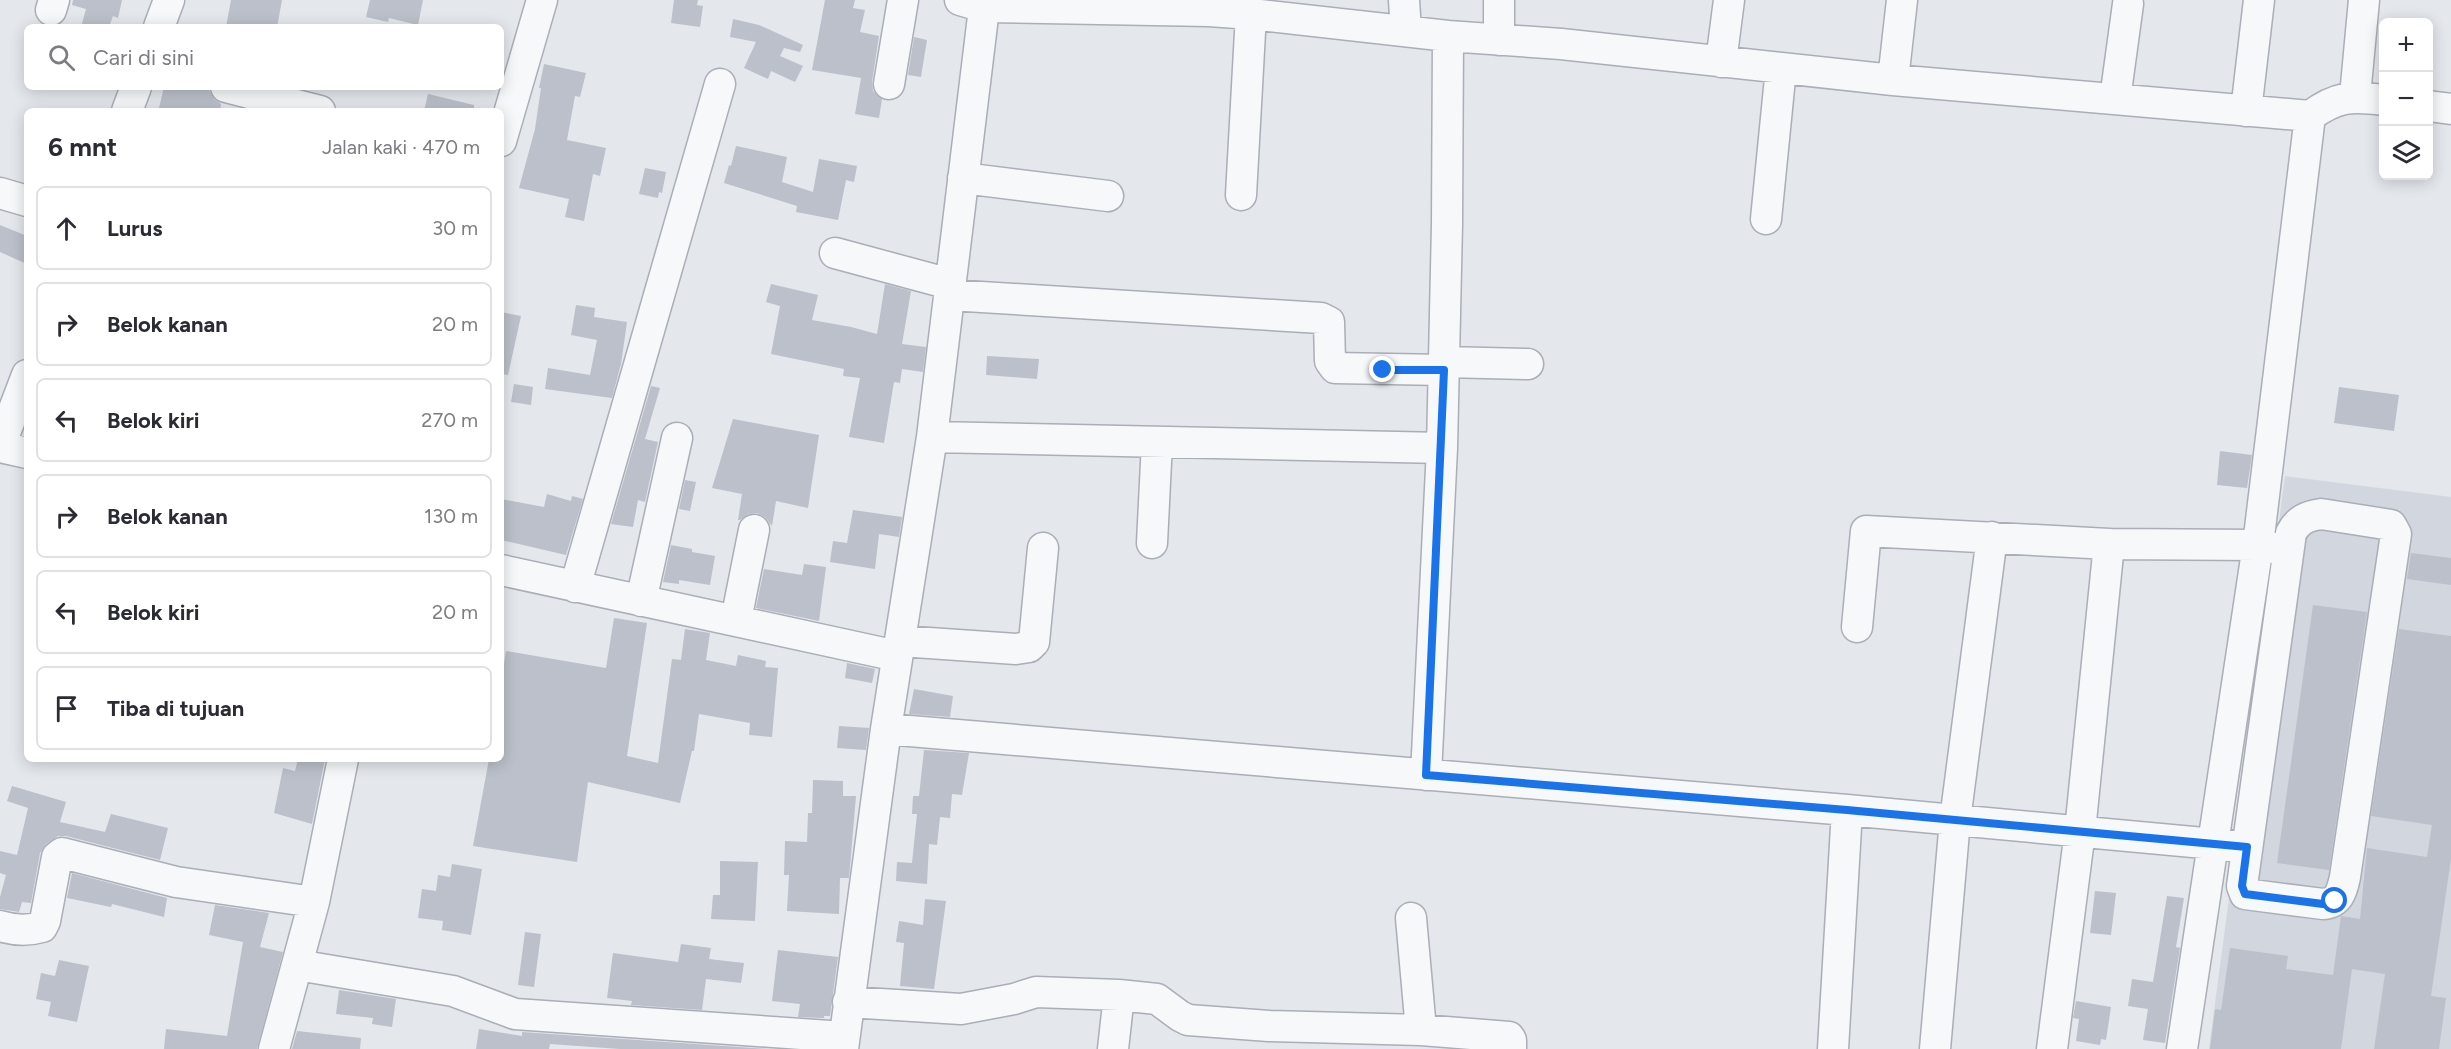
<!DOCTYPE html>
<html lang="id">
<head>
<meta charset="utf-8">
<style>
  body { margin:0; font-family:Figtree,sans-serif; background:#f7f7f7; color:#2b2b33 }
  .controls { position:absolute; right:18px; top:18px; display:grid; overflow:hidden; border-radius:9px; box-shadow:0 3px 15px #0003 }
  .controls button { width:54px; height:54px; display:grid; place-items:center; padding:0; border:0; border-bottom:2px solid #e1e1e2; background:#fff; color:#2b2b33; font:30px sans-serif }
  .stop { position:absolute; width:18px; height:18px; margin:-14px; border:4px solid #1a73e8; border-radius:50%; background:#fff }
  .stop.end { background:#1a73e8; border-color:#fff; box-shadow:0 2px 6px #0008 }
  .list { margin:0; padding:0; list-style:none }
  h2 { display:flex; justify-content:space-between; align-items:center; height:78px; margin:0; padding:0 24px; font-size:26px }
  h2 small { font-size:20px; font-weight:400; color:#7c7c81 }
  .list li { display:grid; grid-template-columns:39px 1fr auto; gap:18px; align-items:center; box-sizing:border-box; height:84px; margin:0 12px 12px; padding:0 12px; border:2px solid #e1e1e2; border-radius:9px }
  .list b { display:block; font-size:22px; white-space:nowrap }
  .list em { font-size:20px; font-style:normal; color:#7c7c81 }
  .icon { flex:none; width:33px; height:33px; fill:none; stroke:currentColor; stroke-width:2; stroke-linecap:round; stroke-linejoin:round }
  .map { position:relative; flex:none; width:2451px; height:1049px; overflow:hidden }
  .search { position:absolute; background:#fff; box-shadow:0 3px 15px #0003; left:24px; top:24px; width:480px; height:66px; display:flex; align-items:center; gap:15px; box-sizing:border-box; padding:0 21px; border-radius:9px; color:#7c7c81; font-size:22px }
  .panel { position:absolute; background:#fff; box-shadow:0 3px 15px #0003; left:24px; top:108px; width:480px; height:654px; border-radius:9px }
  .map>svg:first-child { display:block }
  .built { fill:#d2d6de }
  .building { fill:#bbc0ca }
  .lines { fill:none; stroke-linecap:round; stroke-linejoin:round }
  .minor-casing { stroke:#a9aeb7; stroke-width:33 }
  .minor { stroke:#f7f8fa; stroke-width:30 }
  .route { stroke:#1a73e8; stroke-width:8 }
</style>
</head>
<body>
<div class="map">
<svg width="2451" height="1049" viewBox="0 0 2451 1049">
  <rect width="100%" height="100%" fill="#e4e7ec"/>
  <path class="built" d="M 2285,476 L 2451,497 L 2451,1049 L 2209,1049 Z"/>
  <path class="building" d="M 73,0 L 122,0 L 118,18 L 113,16 L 109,27 L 81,27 L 86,9 L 72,5 Z
    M 231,0 L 282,0 L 277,27 L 226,27 Z
    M 370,0 L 423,0 L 418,25 L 389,18 L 388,22 L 366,17 Z
    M 674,0 L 698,0 L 697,5 L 703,6 L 700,27 L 671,23 Z
    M 825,0 L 855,0 L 853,8 L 865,10 L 860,32 L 879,36 L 872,82 L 873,91 L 882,99 L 879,118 L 855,114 L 861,78 L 812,70 Z
    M 733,19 L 759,25 L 803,45 L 800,52 L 784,48 L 780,56 L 803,66 L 795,82 L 771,71 L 768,79 L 744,68 L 756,42 L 730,37 Z
    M 914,37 L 927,40 L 921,77 L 908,75 Z
    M 544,64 L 586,73 L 580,97 L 575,96 L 567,140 L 606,148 L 600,176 L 593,174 L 584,221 L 565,217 L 569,199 L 519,188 L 535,129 L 541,88 L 539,88 Z
    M 164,87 L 198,87 L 209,90 L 214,99 L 221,104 L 220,111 L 164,111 L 164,109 L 159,108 Z
    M 428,94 L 474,105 L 474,111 L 424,111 Z
    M 736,146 L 787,157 L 782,182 L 813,192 L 819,159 L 857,166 L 854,182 L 846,180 L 838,220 L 796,212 L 797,206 L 724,183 L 729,165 L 731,166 Z
    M 645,168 L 666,172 L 662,193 L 659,192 L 658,198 L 639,194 Z
    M 0,225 L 27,236 L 27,264 L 0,252 Z
    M 771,284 L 818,295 L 812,320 L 851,327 L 877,334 L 885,284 L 911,291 L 902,344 L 926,347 L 923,372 L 902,369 L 900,383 L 894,382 L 884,443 L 849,437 L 860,378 L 843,376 L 844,369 L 771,354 L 780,306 L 766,302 Z
    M 576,305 L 595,308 L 594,317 L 627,322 L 621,364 L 612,398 L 545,389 L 548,368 L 590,375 L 597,340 L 571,335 Z
    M 501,312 L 521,316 L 508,375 L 501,374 Z
    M 987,356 L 1039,359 L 1037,379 L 986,375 Z
    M 514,384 L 533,387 L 531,405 L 511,402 Z
    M 651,386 L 660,388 L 645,439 L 658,442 L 645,502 L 638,500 L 633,527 L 611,524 Z
    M 2339,387 L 2399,395 L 2394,431 L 2334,423 Z
    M 733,419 L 819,435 L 808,508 L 776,501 L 772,526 L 765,517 L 757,513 L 748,514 L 740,520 L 738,520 L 742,494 L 712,488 Z
    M 2220,451 L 2252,455 L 2247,488 L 2217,485 Z
    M 685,480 L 696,482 L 690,511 L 679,509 Z
    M 547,494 L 571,501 L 572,496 L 583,499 L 566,555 L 501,540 L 501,499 L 544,507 Z
    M 853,510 L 902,517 L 899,537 L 879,534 L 875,569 L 830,562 L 833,541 L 847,543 Z
    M 671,545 L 692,549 L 692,552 L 715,556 L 710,585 L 679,580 L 679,584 L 663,582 Z
    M 2411,553 L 2451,558 L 2451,585 L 2407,579 Z
    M 804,564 L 826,567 L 819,621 L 756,608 L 764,569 L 802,575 Z
    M 2313,605 L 2367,612 L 2329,870 L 2277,863 Z
    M 614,618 L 647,623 L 627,756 L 658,763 L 672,659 L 681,660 L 685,629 L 710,633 L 706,660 L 736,666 L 738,655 L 766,661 L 765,667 L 778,668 L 772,737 L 749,735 L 750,723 L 699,714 L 694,751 L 692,751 L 680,803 L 588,782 L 577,862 L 473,846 L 489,759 L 501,759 L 501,684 L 506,651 L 606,668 Z
    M 2399,629 L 2451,636 L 2451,859 L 2431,996 L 2446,998 L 2439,1049 L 2374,1049 L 2385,974 L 2352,969 L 2341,1049 L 2210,1049 L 2215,1009 L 2221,1010 L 2230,948 L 2288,956 L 2286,969 L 2333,975 L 2341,916 L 2360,919 L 2367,848 L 2427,857 L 2432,825 L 2371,816 Z
    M 847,663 L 875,669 L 872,683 L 845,678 Z
    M 914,689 L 953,696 L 950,717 L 909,714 Z
    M 839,726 L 869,728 L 866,750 L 837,748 Z
    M 924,750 L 969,753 L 962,795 L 952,794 L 950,818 L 940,817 L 937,845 L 929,844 L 927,884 L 896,881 L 897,862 L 912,863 L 917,814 L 912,814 L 913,796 L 919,796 Z
    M 298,759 L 325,759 L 312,824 L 274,813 L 283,768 L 295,771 Z
    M 813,780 L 843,781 L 843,796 L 856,796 L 849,878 L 840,878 L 839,914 L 787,911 L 789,875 L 784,875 L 785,841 L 807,842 L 808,813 L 812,813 Z
    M 12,786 L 66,802 L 60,822 L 105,832 L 111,814 L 168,828 L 160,860 L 66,836 L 58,836 L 46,844 L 40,853 L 31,903 L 22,902 L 19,912 L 0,909 L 0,897 L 6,875 L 0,873 L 0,851 L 17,855 L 28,808 L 7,801 Z
    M 720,861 L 758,862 L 755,921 L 711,919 L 713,895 L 720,895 Z
    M 452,864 L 482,869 L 471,935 L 442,930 L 443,921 L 418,918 L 422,889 L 436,891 L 438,875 L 450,877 Z
    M 72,873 L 167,898 L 164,917 L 112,904 L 111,907 L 67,898 Z
    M 2095,891 L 2116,893 L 2111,935 L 2090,933 Z
    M 2167,896 L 2184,898 L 2176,947 L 2180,948 L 2165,1043 L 2143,1040 L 2148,1009 L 2128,1006 L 2132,979 L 2153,982 Z
    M 925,899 L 946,901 L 934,989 L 900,986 L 904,943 L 896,942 L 899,921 L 923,925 Z
    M 215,905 L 269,913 L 260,947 L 283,952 L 257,1049 L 164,1049 L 166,1029 L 227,1036 L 243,942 L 209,935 Z
    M 525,932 L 541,934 L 534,987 L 518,985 Z
    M 681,944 L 711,948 L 709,959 L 744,963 L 741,983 L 706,979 L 702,1010 L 631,1005 L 632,1001 L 607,998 L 613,953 L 678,962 Z
    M 778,950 L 838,957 L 830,1016 L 824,1016 L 824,1018 L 798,1017 L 800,1004 L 772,1001 Z
    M 59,960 L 89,966 L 77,1022 L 48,1016 L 51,1002 L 36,999 L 41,973 L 55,976 Z
    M 339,990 L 396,999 L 392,1027 L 372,1024 L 373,1018 L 336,1014 Z
    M 2076,1001 L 2111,1007 L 2106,1040 L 2101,1039 L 2100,1045 L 2076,1041 L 2079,1019 L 2073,1018 Z
    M 479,1029 L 522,1036 L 522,1032 L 768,1049 L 620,1049 L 550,1044 L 549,1049 L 476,1049 Z
    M 297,1031 L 361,1038 L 360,1049 L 292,1049 Z"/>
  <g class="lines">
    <g class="minor-casing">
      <path id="minor" d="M 960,0 L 984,7 L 1209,11 L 1251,14 L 1448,36 L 1561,44 L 1893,80 L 2310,116
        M 1404,0 L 1406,31
        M 51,10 L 54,0
        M 159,27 L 169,0
        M 1499,40 L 1499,0
        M 1721,62 L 1729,0
        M 1893,80 L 1902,0
        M 889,84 L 903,0
        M 226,87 L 320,111
        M 2355,96 L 2364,0
        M 2115,99 L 2128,4
        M 2428,106 L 2451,109
        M 127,111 L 136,87
        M 2246,111 L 2259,0
        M 501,141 L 542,0
        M 963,178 L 1108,196
        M 0,193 L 27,201
        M 1241,195 L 1251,14
        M 1766,219 L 1781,68
        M 835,253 L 950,284
        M 949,295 L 1321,318 L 1329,322 L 1330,361 L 1335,368 L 1444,370
        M 1444,362 L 1528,364
        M 932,437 L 1442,448
        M 0,446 L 27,375
        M 0,447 L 27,453
        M 2321,514 L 2391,525 L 2396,534 L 2345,877 C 2342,891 2339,903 2323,904 L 2245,894 L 2242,886 L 2291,533 C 2298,520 2307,516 2321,514 Z
        M 1152,543 L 1157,442
        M 501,570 L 897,656
        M 575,587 L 720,84
        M 641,601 L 677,438
        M 736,620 L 754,530
        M 1857,627 L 1866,531 L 2109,544 L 2258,545 L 2276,548
        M 900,641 L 1016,649 L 1029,647 L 1034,642 L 1043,548
        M 886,729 L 1847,810 L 2247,847
        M 1426,775 L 1442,448 L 1447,224 L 1448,36
        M 1411,918 L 1421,1030
        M 0,926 C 13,930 28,931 42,927 L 45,921 L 57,857 L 62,853 L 176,882 L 314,902
        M 297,965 L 453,991 L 515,1014 L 844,1037
        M 848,1002 L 961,1009 L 1014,999 L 1036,992 L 1119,995 L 1157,999 L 1180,1016 L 1188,1020 L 1269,1026 L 1421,1030 L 1509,1037 L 1511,1040 L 1511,1049
        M 274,1049 L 314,902 L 343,759
        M 843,1049 L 886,729 L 932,437 L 985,0
        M 1113,1049 L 1119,995
        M 1833,1049 L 1847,810
        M 1935,1049 L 1955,820 L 1992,537
        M 2052,1049 L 2080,831 L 2109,544
        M 2182,1049 L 2258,545 L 2310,116 C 2337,96 2351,96 2384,100"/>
    </g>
    <use href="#minor" class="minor"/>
  </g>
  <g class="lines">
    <path class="route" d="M 1383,370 L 1444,370 L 1426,775 L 1847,810 L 2247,847 L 2242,886 L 2245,894 L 2323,904 L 2335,901"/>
  </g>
</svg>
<div class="controls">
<button>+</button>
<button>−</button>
<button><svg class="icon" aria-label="layers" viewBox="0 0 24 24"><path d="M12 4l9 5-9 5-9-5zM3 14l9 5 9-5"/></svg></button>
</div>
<div class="stop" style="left:2335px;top:901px"></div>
<div class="stop end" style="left:1383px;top:370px"></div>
<div class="search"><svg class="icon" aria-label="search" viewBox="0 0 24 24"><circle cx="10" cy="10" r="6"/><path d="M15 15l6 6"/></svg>Cari di sini</div>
<section class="panel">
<h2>6 mnt<small>Jalan kaki · 470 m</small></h2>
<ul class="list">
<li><svg class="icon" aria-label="ahead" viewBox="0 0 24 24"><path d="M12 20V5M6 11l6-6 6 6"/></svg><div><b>Lurus</b></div><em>30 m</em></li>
<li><svg class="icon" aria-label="right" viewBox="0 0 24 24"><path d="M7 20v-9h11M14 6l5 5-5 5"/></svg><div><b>Belok kanan</b></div><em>20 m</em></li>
<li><svg class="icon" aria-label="left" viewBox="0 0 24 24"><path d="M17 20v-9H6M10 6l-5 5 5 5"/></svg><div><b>Belok kiri</b></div><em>270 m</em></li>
<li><svg class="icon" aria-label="right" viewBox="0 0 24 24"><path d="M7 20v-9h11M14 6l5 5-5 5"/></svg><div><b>Belok kanan</b></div><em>130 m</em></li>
<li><svg class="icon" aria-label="left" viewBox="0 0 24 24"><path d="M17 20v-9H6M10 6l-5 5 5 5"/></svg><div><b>Belok kiri</b></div><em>20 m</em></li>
<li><svg class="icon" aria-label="arrive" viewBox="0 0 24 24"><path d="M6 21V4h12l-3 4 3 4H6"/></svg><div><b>Tiba di tujuan</b></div></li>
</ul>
</section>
</div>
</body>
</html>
